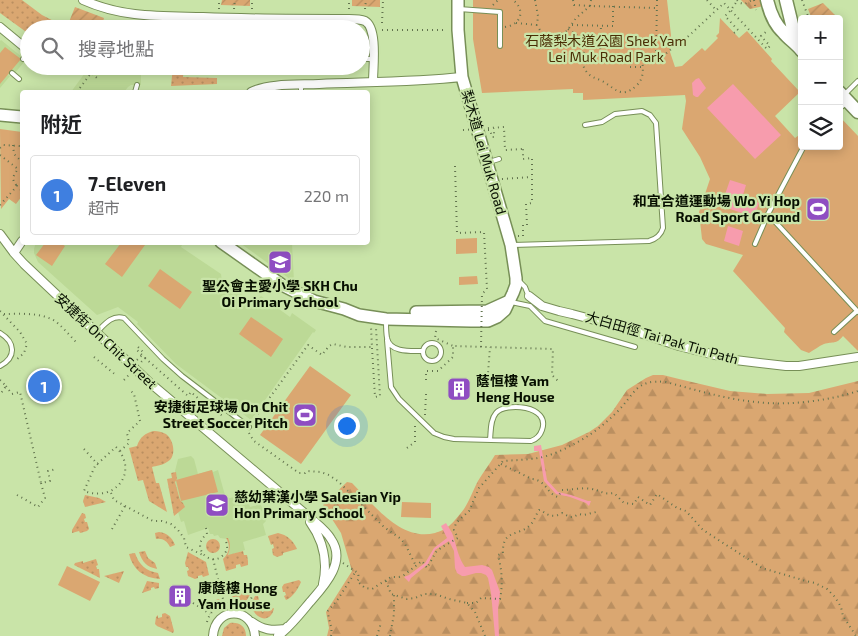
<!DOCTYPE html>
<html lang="zh-TW">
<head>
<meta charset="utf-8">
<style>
  body { margin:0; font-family:"Exo 2","Noto Sans TC",sans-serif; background:#f2f2f2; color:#202124 }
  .controls { position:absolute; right:15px; top:15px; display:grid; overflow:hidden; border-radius:5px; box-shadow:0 2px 12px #0003 }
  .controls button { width:45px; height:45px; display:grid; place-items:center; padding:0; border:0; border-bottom:1px solid #e0e0e0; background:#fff; color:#202124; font:25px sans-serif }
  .you { position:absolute; left:346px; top:425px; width:18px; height:18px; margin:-12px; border:4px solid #fff; border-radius:50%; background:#1a73e8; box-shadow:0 0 0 8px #1a73e833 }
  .badge { display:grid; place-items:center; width:32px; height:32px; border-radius:50%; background:#8f4dc2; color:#fff; font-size:16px; font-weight:700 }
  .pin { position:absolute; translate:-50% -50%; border:2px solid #fff; box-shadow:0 1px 5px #0006 }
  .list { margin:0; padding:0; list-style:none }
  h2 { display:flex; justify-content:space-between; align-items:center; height:65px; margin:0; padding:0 20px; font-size:21px }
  h2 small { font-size:16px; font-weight:400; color:#757577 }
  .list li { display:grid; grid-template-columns:32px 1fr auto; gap:15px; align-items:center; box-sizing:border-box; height:80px; margin:0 10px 10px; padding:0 10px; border:1px solid #e0e0e0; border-radius:5px }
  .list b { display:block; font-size:19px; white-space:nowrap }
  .list p { margin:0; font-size:16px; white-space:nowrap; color:#757577 }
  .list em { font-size:16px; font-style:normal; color:#757577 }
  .icon { flex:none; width:28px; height:28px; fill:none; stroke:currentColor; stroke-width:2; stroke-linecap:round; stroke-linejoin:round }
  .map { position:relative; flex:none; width:858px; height:636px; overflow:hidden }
  .search { position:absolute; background:#fff; box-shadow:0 2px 12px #0003; left:20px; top:20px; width:350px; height:55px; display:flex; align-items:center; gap:12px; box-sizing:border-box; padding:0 18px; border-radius:28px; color:#757577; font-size:19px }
  .panel { position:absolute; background:#fff; box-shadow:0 2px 12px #0003; left:20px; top:90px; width:350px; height:155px; border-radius:5px }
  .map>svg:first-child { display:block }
  .built { fill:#bcd996 }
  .grass { fill:url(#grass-dots) }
  .forest { fill:url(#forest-firs) }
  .park { fill:#daa771 }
  .garden { fill:url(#garden-furrows) }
  .water { fill:#f79cad }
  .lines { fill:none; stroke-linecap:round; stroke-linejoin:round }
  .lane-casing { stroke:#778f57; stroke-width:6 }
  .street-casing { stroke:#778f57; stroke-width:10 }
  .secondary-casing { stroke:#778f57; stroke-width:14 }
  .primary-casing { stroke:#778f57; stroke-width:15 }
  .path { stroke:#62734e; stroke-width:2; stroke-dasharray:1 4; stroke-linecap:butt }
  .lane { stroke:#fff; stroke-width:4 }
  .street { stroke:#fff; stroke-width:8 }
  .secondary { stroke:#fff; stroke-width:11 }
  .primary { stroke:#fff; stroke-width:12 }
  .path-bridge { stroke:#62734e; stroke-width:2; stroke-dasharray:1 4; stroke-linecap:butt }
  .labels { text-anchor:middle; stroke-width:4.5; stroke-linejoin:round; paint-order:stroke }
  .park-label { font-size:14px; fill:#4a2d05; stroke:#c9e4a8 }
  .street-label { font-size:14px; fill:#070f00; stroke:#c9e4a8 }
  .poi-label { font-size:14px; font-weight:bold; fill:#070f00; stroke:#c9e4a8; text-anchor:start }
</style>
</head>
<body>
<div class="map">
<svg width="858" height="636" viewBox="0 0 858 636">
  <defs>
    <pattern id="grass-dots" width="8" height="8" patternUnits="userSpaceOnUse" patternTransform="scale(1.25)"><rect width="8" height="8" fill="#daa771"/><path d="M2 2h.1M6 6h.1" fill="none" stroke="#ba8f60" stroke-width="1.8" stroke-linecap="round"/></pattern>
    <pattern id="forest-firs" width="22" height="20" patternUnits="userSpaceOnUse" patternTransform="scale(1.25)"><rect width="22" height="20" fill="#daa771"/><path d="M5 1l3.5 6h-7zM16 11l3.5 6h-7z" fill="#ba8f60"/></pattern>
    <pattern id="garden-furrows" width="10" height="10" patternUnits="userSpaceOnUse" patternTransform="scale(1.25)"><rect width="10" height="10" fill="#daa771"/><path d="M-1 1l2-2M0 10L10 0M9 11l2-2" fill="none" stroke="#ba8f60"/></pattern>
  </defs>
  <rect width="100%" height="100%" fill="#c9e4a8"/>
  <path class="built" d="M 1,40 L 22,57 L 25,61 L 14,74 L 10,72 L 8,75 L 10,76 L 0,88 L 0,41 Z
    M 90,66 L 141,67 L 141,85 L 131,85 L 128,87 L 124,92 L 71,92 Z
    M 36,242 L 179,243 L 182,245 L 181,247 L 221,274 L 222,282 L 220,285 L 228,291 L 231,287 L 250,300 L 252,299 L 256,302 L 261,296 L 290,317 L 292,313 L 316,330 L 314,333 L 313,332 L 251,420 L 176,364 L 137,324 L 138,322 L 118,307 L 97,315 L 38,262 L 34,253 L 34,249 Z
    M 240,243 L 292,243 L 294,282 Z
    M 191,456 L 194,459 L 198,474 L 212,470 L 213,472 L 218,470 L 226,499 L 246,494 L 250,507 L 260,504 L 262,507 L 266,521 L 263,524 L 266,535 L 243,542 L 245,550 L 228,556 L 230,547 L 228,539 L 220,538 L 218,535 L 214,536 L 213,534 L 210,534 L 208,528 L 188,535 L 184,521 L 181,522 L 178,512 L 183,503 L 180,500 L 175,481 L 177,479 L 175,471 L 178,459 Z"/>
  <path class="grass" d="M 0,0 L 22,0 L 42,15 L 69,29 L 29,29 L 29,34 L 0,13 Z
    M 173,66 L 184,66 L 183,77 L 217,78 L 217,84 L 171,86 Z
    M 154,431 C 158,431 162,432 166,434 C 174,440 177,457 167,462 C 163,465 156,466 152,467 L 156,483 L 159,483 L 167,512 L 149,501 L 143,480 L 138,481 L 129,448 L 137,446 C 140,437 145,433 154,431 Z
    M 176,472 L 177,479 L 175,482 L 180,500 L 183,503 L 185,507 L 174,516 L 167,479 L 172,478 L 171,473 Z
    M 85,495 L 99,498 L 106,502 L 85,507 L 83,501 Z
    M 82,513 L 85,514 L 86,518 L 84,519 L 85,522 L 87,522 L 89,529 L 87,531 L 80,533 L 79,531 L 72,533 L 72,530 Z
    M 159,532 C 167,533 172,537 175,545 L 170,547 C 167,541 163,538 156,539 L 155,533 Z
    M 278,533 C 287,535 293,540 297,549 L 283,553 L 283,555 L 277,557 L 273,555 L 272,549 L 274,548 L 273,544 L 271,545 L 268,536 Z
    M 226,538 L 228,538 C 231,544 230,550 228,555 L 243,551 L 244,555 L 247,555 L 248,561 L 248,565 L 241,567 L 240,564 L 236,565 L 236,568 L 226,571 L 223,559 C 229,553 231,546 226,538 Z
    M206 546a7 7 0 1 1 14 0a7 7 0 1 1-14 0Z
    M 145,551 L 148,558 L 155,563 L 157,569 C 147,567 142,562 139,552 Z
    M 188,552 L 206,562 L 209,575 L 203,577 L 202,575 L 198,576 L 198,578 L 195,579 L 188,576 L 187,571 L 189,570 L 188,567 L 186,567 L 185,563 Z
    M 135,553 C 139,565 146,571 158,573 L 160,579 C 144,578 133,570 129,554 Z
    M 96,559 L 98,565 L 96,566 L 97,569 L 99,569 L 100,578 L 74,565 L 75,563 L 83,561 L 83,563 Z
    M 124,571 L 119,583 L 104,576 Z
    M 299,580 L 301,582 C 298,589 293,597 286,600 L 284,596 L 286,595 L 285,592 L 283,592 L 282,587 L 284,584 Z
    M 147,581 L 159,583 L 159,588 L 155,589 L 154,587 L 151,588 L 151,590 L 142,593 Z
    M 253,590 L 245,603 L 234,600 L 232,596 L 243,593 L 244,594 Z
    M 255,596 L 258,596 L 262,612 L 274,608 C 273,616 266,622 258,616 C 255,614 252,609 250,606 Z
    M 219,599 L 221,602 L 215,606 L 210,611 L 203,606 L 202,604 L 205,603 L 206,605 L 209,604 L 209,602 Z
    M 165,613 L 170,616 L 174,631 L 173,633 L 157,626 L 155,624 L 156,617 L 158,615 L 158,618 L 162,617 L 162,614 Z
    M 230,623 C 239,622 246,626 246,636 L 222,636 L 224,628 Z"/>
  <path class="forest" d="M 741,0 L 762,0 L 764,6 L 750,9 Z
    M 653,375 L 663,375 L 679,379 L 730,391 L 767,394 L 809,393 L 858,381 L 858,636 L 327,636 L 329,628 L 326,612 L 352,571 L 341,533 L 323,505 L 347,482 L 352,483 C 373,504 401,542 435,533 C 440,531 445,530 449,526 C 454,522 459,515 464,509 C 470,500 473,490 478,481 C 483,472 490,464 495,455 L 528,454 L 562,445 L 589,432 L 598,426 L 612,412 L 627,390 L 646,378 Z"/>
  <path class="park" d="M 473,0 L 667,0 L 671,35 L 670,52 L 675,67 L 682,66 L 702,48 L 705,51 L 718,38 L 716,36 L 719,33 L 720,18 L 739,38 L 747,31 L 772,59 L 771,61 L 800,92 L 775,116 L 795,138 L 802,133 L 802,146 L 839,146 L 839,116 L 858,136 L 858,351 L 843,336 C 836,345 833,341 824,344 C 819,346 814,350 809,353 L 801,350 L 784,332 L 785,328 L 733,271 L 743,255 L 706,244 L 702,239 L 699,212 L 710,179 L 700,157 L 682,129 L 686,101 L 685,95 L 583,100 L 583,93 L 573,93 L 573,89 L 482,93 L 473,39 Z
    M 5,47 L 21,59 L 0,84 L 0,53 Z
    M 0,129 L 22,132 L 22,196 L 16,204 L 9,199 L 1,209 Z
    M 477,238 L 477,253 L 456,254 L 456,239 Z
    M 45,243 L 60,243 L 65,246 L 52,266 L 36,255 Z
    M 121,243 L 142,243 L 145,245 L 122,277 L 105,264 Z
    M 160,269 L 192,292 L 180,309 L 148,286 Z
    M 477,276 L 478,284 L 459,285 L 459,277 Z
    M 251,317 L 283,339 L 271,357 L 239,334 Z
    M 310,366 L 351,395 L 301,464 L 260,435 Z
    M 212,470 L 218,492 L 181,501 L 176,480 Z
    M 402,502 L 431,503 L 431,518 L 401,517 Z
    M 67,566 L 100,582 L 90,601 L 58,585 Z"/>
  <path class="garden" d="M 222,0 L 250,0 L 250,6 L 221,5 Z
    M 352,0 L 380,0 L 380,7 L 352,6 Z
    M 823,3 L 837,17 L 835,19 L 812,19 L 808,9 Z
    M 75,7 L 104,18 L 101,29 L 73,29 L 67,27 Z"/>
  <path class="water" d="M 699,78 L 706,88 L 698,97 L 696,97 L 693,95 L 692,83 L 696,79 Z
    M 733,84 L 781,135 L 755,159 L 707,108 Z
    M 730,180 L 746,185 L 743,195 L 744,197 L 759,203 L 754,217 L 721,206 Z
    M 728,226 L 743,231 L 739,246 L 724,241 Z
    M 541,445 L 547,480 L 558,492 L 571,495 L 588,501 L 591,501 L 589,506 L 586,503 L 570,497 L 556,494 L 544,481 L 539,451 L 534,451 L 534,446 Z
    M 446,523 C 449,528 453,533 454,539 C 457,548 459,559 465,567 L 482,565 L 489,567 L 492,570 L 500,592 L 498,610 L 499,636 L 495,636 L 491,593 L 488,578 L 486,575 L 481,573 L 476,573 L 465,576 L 462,576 L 457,573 L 455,568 L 454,551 L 449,541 L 435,550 L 428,564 L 411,578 L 409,582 L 404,577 L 409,575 L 425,563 L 434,548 L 447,538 L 441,526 Z"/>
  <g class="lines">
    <g class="lane-casing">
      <path id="lane" d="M 459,9 L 500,12 L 500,46
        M 227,29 L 231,23 L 235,20
        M 23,59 L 29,53
        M 361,59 L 373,59
        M 12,73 L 19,79
        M 135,92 L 137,85
        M 301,92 L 301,85
        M 845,94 L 858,81
        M 839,109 L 846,103
        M 489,162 L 499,159
        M 768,214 L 858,312
        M 755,244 L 768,214 L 804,146
        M 513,245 L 649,241 C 656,239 661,235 663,228 L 656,123 L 650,115 L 642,111 L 615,114 L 602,122 L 585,125
        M 518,280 L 525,287 L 529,297
        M 511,302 L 530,306
        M 530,306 L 545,321 L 635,347
        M 386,321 C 386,326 386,332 387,338 C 390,353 411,351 423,351
        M 834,332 L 857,311
        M 0,333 C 15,342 17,357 0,366
        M 96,333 C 104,325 112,314 124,318 L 163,359 L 182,376 L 249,427
        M 387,340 L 391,387 L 399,399 L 434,433 L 444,437 L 454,439 L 531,441 C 537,439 540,436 542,430 C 551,405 505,402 496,413 C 490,420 491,431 490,440
        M423 352a9 9 0 1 1 18 0a9 9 0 1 1-18 0Z"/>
    </g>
    <g class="street-casing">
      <path id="street" d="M 83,0 C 123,18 161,16 203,17 C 252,19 301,19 349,19 C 354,19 360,19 365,21 C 378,28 373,68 373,82
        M 0,27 L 29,51
        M 251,92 C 269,83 299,85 319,84 C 367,82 415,82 462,77
        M 0,234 L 14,253 L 24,264 L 149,382 L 315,522 C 321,527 327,532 331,539 C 347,562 324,586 310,602 C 300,614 290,627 278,636
        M 14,253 L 22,241
        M 529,296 L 542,306 L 559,311 L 572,314 L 625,328 L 679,346 L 735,360 L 786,366 L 799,366 L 858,357
        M 310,522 C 323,540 328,562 323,584
        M 252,622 C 263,630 272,631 285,629 L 287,627
        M 213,636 C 215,606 253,606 255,636"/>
    </g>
    <g class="secondary-casing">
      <path id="secondary" d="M 0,115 L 22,117
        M 221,242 L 282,285 L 314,301 L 344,309 L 359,315 L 386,319 L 471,321 L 488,321 L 497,317 L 505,310 L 513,293 L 516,285 L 516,278 L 511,245 L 462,77 L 458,30 L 458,0
        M 416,312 L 487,311 L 509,301"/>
    </g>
    <g class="primary-casing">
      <path id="primary" d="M 767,0 C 770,13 774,24 784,33 C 790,40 797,44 802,51
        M 786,0 L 797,45
        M 839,92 L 858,112"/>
    </g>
    <path class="path" d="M 535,0 L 538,16 L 537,25 L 541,32 L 551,36 L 557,36 L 567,31 L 576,18 L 590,6
      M 573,0 L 574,5 L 590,6
      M 591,0 L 590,6 L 656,8
      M 657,0 L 656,58 L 661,58 L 678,43 L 679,45 L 724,3 L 767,49 L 770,46 L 761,36 L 767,31
      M 707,0 L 716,10
      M 737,0 L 740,3 L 745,4 L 752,0
      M 754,0 L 756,10
      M 802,0 L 809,19
      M 493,5 L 498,0
      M 219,9 L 219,0
      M 234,9 L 235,0
      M 252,9 L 252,0
      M 349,9 L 349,0
      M 365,9 L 366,0
      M 382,23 L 383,0
      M 516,23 L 537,25
      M 572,25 L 613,26 L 613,6
      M 505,27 C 521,25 526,10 513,0
      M 568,29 C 599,48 574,53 586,71 C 590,77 596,78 602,81 C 614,87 621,100 636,86 C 655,69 625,40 657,38
      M 382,30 L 444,30
      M 734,33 L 738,30 L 725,16 L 731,10 L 737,1
      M 600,54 L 601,26
      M 297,66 L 297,70 L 291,70 L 291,68 C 293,67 296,68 298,68 L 298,70 L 305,71 L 305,67
      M 630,67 L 643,67
      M 298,70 L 298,74 L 304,74 L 304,76
      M 77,92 L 91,73 L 97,78
      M 488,130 L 490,130 L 492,137 L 494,137 L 494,128
      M 13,145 L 14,154 L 22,162
      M 0,148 L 3,145 L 20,146 L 22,148
      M 0,155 L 18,169 C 13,176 11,179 17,186
      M 455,166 L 457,233 L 484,232 L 487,289 L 482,294
      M 502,179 L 532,177
      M 0,205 L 17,186 L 22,191
      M 518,236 L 523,236 L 523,225 L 527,225 L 526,204 L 532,203 L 532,158 L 523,159 L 523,149
      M 0,311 L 20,332 L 27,344 L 24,353 L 16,360
      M 4,314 C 20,314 40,312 55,321 C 63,327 70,336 78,344
      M 436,331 L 435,338 L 453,346
      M 372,348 L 375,397 L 380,396 L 376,328
      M 94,357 L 117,376
      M 145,358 L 188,396 L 191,392 L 209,408 L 223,416
      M 137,360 L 142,355
      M 481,379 L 488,373 L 490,347
      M 0,380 L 6,386 L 0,395
      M 426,380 L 426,371 L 438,371 L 453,357 L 453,346 L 553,349 L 552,375 L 559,382
      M 6,386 L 12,394 L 20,392 L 41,483
      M 425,415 L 426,394
      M 252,422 L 308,345 L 322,355 L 329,346 L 333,344 L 347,347 L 372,347 L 371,327
      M 249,433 L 250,435 L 254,441 L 299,473 L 305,473 L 307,471 L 321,472 L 329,475 L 339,482 L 384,527 L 401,539 L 405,544 L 416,566
      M 116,447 C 139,471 116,503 84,491 L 95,466 Z
      M 407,448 L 415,442 L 415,425 L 417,424
      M 84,449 L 100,467
      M 120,451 L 129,443 L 127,433 L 140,421 L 134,394 L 130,390
      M 501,464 L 532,479 C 546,480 547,494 558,497 L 562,490 C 571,490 584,487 591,489 C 601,490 602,495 614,493 L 624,503 L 634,504 L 638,497 L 650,505 L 657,494 L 677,508 L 686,511 L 703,530 L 762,568 L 806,581 L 815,583 L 827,589 L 835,597 L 841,607 L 843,616 L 856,636
      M 111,493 L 114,500 L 153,521 L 162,521 L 171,524 L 178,530 L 184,538 L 186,547 L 205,556
      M 17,495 L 38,507 L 45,498 L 41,483 L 50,481 L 48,471 L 56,469
      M 206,528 L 207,534 C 188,548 213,570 225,553 C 228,549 227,546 226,541
      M 112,529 L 125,506
      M 213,559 L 224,603
      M 343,563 L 358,573 L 359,579 L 357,581 L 365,588 L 372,589 L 391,577 L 399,577 L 404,575 L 422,561 L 427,568 L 436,552 L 442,547 L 458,538 L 454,530 L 456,523 L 469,511 L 479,488 L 503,461 C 515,460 527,460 538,458 C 550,456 563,450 574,444 C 590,436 605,424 617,412 C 636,393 635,379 666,382 C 696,390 725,399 756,402 C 787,406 828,401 858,391
      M 386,581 L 391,594 L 407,599 L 415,598 L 424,594 L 435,594 L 449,599 L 467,603 L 475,612 L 485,636
      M 193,603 L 210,614
      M 467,603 L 476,603 L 481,598 L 500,599 C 503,584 502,570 498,555 L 503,553 C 502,528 520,537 531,524 C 535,520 536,514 539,510 L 541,510 C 548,516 554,518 562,513 L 570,517 L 573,517 L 579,514 L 584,515 L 596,512
      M 246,607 L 258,587
      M 207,622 C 211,605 230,598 245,606
      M 331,636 C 333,627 328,620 328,611 L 338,599 L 356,571
      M 377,636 L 381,623
      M 390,636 L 394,614 L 394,595"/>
    <use href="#lane" class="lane"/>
    <use href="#street" class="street"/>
    <use href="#secondary" class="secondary"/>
    <use href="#primary" class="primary"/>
    <path class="path-bridge" d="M 463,130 L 504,127 L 505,150 L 523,149
      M 481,347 L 482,294
      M 124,380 L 145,358 L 137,350 L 138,347 L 143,352 L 142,355"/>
  </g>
  <defs>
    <g id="stadium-square" transform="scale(1.25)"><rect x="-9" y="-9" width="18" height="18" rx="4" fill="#8f4dc2" stroke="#c9e4a8"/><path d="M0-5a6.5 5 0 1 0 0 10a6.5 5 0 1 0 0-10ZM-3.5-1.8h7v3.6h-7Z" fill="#fff"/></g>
    <g id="school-square" transform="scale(1.25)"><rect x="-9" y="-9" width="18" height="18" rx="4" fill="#8f4dc2" stroke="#c9e4a8"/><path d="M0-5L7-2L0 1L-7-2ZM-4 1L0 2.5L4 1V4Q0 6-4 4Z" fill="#fff"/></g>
    <g id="building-square" transform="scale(1.25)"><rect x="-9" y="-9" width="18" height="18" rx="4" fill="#8f4dc2" stroke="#c9e4a8"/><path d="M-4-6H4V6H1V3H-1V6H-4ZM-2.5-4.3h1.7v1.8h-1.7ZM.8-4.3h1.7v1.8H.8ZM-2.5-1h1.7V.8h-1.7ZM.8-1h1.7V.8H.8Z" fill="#fff"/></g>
  </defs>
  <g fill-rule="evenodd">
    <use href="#stadium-square" x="818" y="209"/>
    <use href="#school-square" x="280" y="262"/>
    <use href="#building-square" x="459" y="389"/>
    <use href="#stadium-square" x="305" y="415"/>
    <use href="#school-square" x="217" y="505"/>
    <use href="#building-square" x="180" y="596"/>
  </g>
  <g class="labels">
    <g class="park-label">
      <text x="606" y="46">石蔭梨木道公園 Shek Yam<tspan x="606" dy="16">Lei Muk Road Park</tspan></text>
    </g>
    <g class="street-label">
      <text transform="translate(484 152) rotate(74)" y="5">梨木道 Lei Muk Road</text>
      <text transform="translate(662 338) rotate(16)" y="5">大白田徑 Tai Pak Tin Path</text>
      <text transform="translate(106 341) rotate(43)" y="5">安捷街 On Chit Street</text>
    </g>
    <g class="poi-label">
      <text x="800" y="206" text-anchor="end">和宜合道運動場 Wo Yi Hop<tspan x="800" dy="16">Road Sport Ground</tspan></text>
      <text x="280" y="291" text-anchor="middle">聖公會主愛小學 SKH Chu<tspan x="280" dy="16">Oi Primary School</tspan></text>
      <text x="476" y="386">蔭恒樓 Yam<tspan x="476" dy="16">Heng House</tspan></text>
      <text x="288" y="412" text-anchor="end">安捷街足球場 On Chit<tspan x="288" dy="16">Street Soccer Pitch</tspan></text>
      <text x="234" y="502">慈幼葉漢小學 Salesian Yip<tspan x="234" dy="16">Hon Primary School</tspan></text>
      <text x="198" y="593">康蔭樓 Hong<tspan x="198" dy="16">Yam House</tspan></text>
    </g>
  </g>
</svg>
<div class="controls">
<button>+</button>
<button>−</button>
<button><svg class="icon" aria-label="layers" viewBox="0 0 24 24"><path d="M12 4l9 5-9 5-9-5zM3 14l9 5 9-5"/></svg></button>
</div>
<div class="you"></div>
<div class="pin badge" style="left:44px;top:386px;background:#3f7fe0">1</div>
<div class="search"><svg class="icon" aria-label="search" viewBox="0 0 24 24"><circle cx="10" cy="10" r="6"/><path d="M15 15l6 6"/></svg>搜尋地點</div>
<section class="panel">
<h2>附近<small></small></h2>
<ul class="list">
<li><span class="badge" style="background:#3f7fe0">1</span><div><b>7-Eleven</b><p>超市</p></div><em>220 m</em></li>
</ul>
</section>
</div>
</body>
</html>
